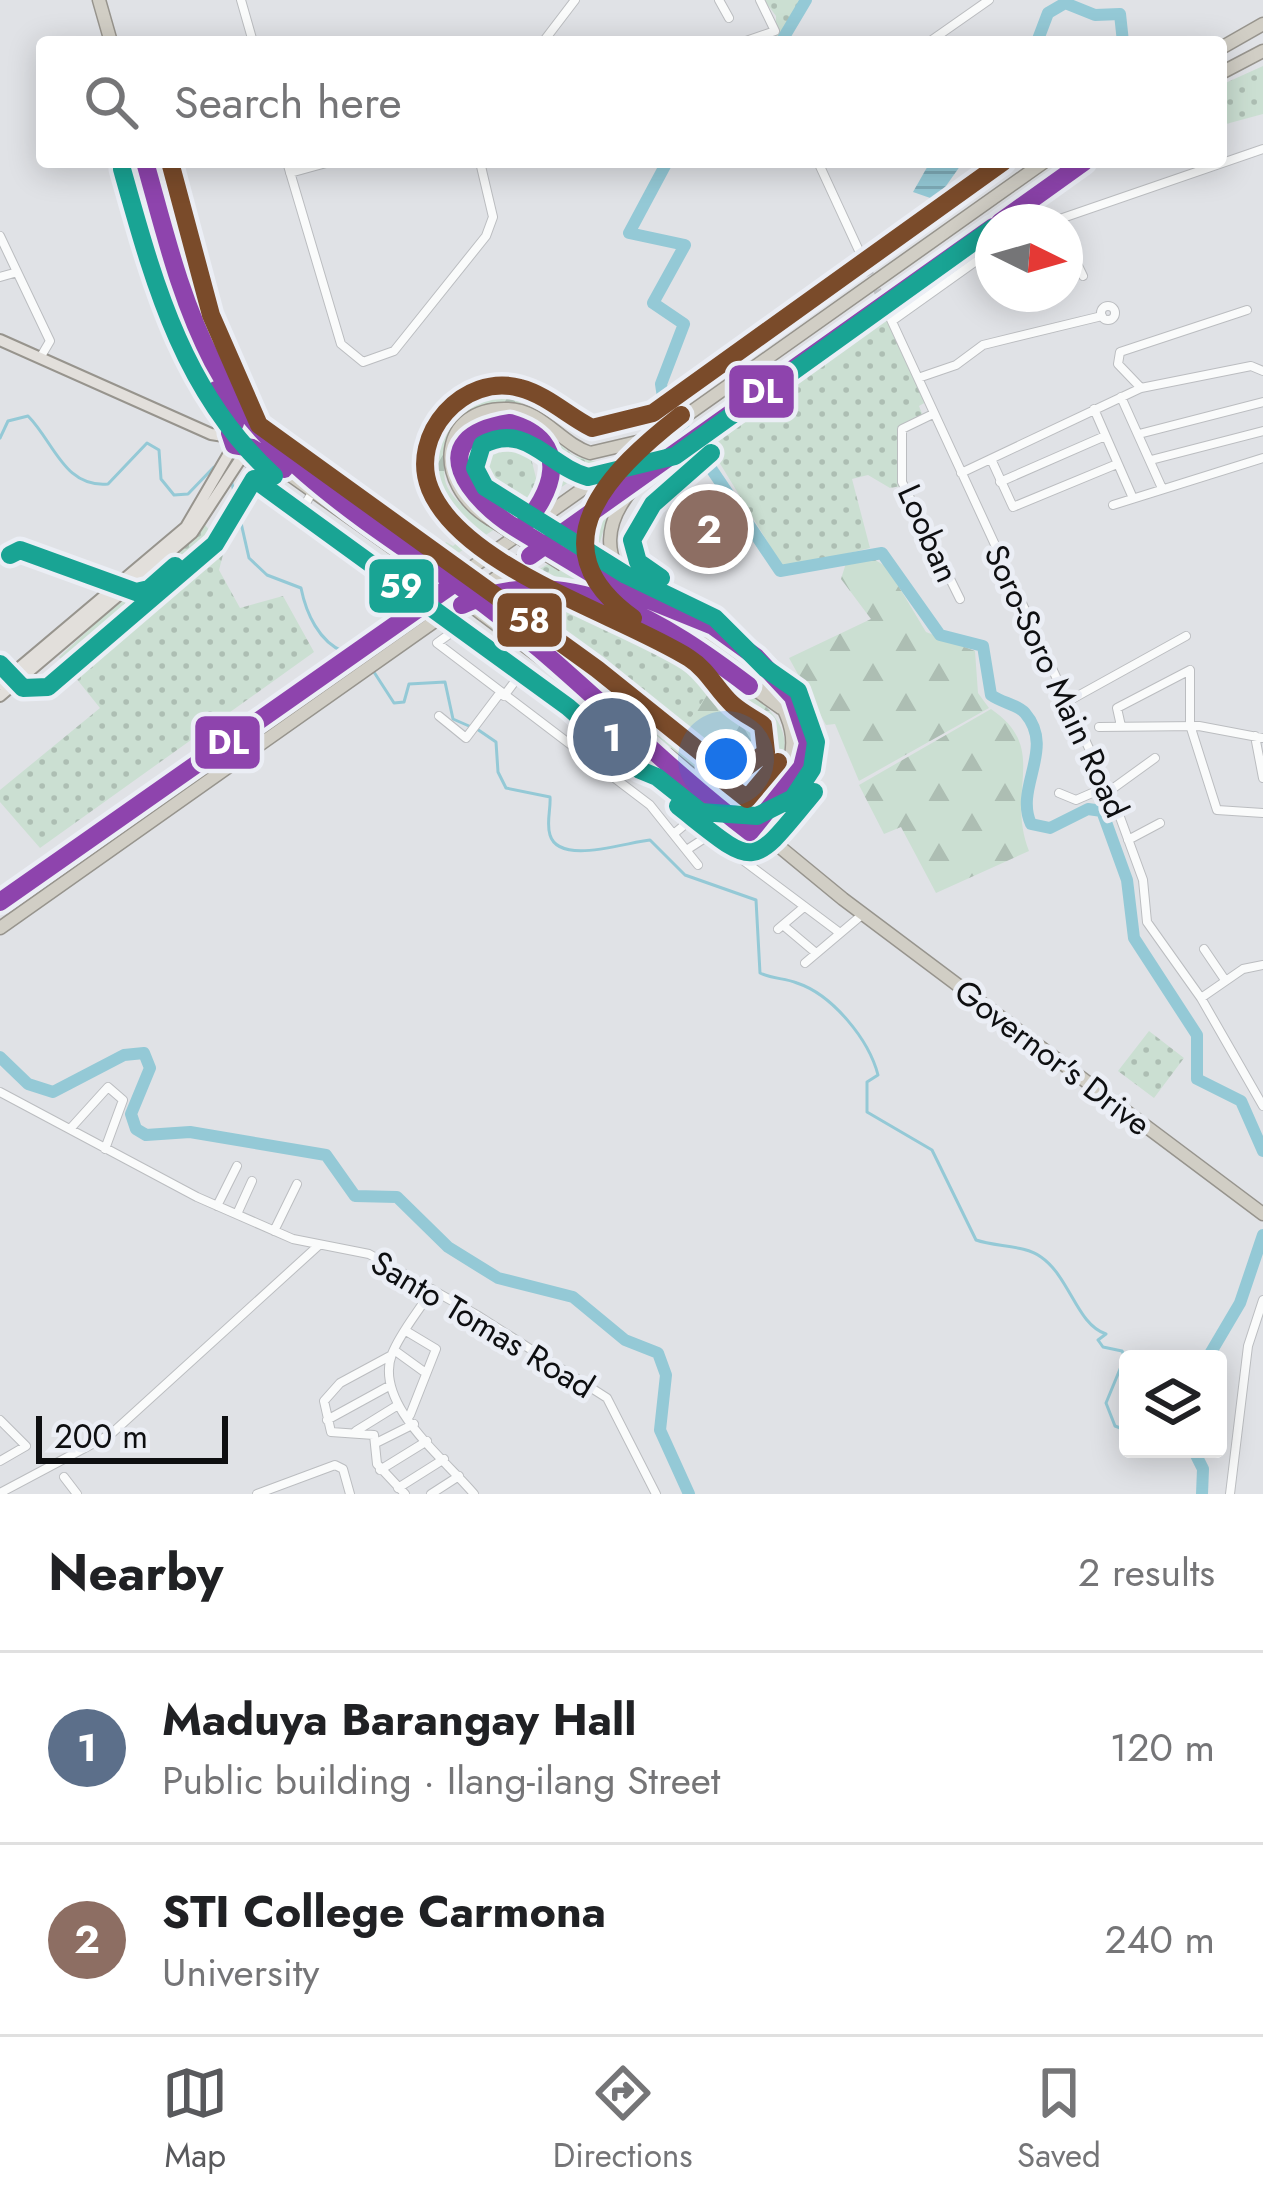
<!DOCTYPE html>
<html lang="en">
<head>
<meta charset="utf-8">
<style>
  body { margin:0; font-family:Jost,sans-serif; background:#f2f2f2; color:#202124 }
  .controls { position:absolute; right:36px; bottom:36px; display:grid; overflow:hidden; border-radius:12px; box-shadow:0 6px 30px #0003 }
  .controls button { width:108px; height:108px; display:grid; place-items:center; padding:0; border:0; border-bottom:3px solid #e0e0e0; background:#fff; color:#202124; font:60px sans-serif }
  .compass { position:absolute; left:975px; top:204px; width:108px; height:108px; border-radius:50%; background:#fff; box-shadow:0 6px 30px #0003; rotate:95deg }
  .scale { position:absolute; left:36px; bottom:30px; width:192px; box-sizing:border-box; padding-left:12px; border:6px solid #0e0f11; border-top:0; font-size:33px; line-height:42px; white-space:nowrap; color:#0e0f11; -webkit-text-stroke:9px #ebeef5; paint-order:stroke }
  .you { position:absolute; left:726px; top:759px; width:42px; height:42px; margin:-30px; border:9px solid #fff; border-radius:50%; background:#1a73e8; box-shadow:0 0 0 18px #1a73e833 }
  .badge { display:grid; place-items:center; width:78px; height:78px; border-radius:50%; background:#58595c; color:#fff; font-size:39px; font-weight:700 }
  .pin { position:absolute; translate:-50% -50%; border:6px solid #fff; box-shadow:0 3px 12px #0006 }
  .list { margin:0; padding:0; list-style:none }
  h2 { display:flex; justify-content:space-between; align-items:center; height:156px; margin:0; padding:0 48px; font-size:51px }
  h2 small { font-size:39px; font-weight:400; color:#757577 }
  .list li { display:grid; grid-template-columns:78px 1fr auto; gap:36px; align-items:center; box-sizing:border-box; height:192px; padding:0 48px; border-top:3px solid #e0e0e0 }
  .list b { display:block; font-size:45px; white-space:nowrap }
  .list p { margin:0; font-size:39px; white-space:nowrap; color:#757577 }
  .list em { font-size:39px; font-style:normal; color:#757577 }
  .icon { flex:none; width:66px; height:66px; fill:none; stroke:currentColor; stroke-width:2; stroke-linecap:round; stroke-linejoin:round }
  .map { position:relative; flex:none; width:1263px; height:1494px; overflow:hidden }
  .search { position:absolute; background:#fff; box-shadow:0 6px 30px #0003; left:36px; right:36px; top:36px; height:132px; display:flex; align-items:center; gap:30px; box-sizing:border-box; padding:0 42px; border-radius:12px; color:#757577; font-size:45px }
  .sheet { height:540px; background:#fff }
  nav { display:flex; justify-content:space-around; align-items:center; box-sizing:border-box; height:168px; border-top:3px solid #e0e0e0; background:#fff; font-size:33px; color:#757577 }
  nav a { display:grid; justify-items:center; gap:6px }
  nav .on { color:#58595c }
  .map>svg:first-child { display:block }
  .grass { fill:url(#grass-dots) }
  .forest { fill:url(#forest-firs) }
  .water { fill:url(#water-rules) }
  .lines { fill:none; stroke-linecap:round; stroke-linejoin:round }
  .stream { stroke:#94c9d6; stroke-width:3 }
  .river { stroke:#94c9d6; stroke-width:12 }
  .minor-tunnel { stroke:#c0c2c6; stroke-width:8; stroke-dasharray:8 4; stroke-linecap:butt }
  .minor-casing { stroke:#bbbdc0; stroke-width:10 }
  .major-casing { stroke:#97948d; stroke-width:14 }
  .highway-casing { stroke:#97948d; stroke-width:15 }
  .minor { stroke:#fafbfb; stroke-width:8 }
  .major { stroke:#e2dfdb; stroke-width:10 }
  .highway { stroke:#d1cec5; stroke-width:12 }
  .highway-bridge-casing { stroke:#97948d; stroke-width:15; stroke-linecap:butt }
  .highway-bridge { stroke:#d1cec5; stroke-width:12 }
  .bus-1-casing { stroke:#ebeef5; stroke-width:27 }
  .bus-2-casing { stroke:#ebeef5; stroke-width:27 }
  .bus-3-casing { stroke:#ebeef5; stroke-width:27 }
  .bus-1 { stroke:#8e44ad; stroke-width:18 }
  .bus-2 { stroke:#19a494; stroke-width:18 }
  .bus-3 { stroke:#7a4b2a; stroke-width:18 }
  .labels { text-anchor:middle; stroke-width:10; stroke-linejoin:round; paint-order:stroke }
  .street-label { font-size:33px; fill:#0e0f11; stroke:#ebeef5 }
  .line-badge { stroke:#ebeef5; stroke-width:4.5 }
  .badge-label { font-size:33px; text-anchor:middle; font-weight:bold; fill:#fff }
</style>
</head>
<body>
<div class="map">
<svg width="1263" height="1494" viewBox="0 0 1263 1494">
  <defs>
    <pattern id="grass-dots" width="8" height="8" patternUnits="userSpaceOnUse" patternTransform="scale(3)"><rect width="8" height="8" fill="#cbdfd2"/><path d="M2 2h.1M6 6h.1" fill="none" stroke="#adbeb3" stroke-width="1.8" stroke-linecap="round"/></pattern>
    <pattern id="forest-firs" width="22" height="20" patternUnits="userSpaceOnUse" patternTransform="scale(3)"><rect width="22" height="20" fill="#cbdfd2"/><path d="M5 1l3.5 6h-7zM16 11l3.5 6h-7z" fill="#adbeb3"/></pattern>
    <pattern id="water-rules" width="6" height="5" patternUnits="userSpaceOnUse" patternTransform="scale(3)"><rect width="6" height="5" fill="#94c9d6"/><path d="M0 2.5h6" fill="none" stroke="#7eabb7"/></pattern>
  </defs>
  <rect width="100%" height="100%" fill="#e0e2e6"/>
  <path class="grass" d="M 764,0 L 806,0 L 781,42 L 776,42 L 776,16 Z
    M 1263,66 L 1263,114 L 1226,124 L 1221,85 Z
    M 886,319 L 926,402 L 919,406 L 923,416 L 901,429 L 901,486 L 890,488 L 868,475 L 852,479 L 870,548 L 784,569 L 710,447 Z
    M 509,431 L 529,440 L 539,455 L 531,458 L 539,490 L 510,517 L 471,485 L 466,462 L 482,435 Z
    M 551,437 L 574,456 L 597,462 L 556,491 L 562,473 Z
    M 609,512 L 597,552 L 615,583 L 566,553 Z
    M 204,524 L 225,547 L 219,570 L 240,608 L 283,596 L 314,652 L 40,848 L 0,802 L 0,790 L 100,708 L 59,657 Z
    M 552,562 L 609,601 L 562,581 L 525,577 Z
    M 526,589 L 564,593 L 594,605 L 719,679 L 670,747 L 495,602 Z
    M 1149,1031 L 1184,1058 L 1154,1098 L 1118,1071 Z"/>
  <path class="forest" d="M 489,392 L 519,394 L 521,405 L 486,406 C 438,461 419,487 498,527 L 443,563 L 433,556 L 446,542 L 453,546 L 465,536 L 437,500 L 428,448 L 460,406 Z
    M 870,557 L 887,567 L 926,632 L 975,651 L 978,693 L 989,708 L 859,781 L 835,724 L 826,725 L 789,658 L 871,619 L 841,579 L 846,563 Z
    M 722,674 C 765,700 816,739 760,786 L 716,785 L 670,747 Z
    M 991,709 C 1050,749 1005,790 1029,851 L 936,893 L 901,827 L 884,834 L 859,785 Z"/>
  <path class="water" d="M 930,162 L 963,162 L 936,200 L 913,192 Z"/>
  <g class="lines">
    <path class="stream" d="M 0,438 L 8,421 L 28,416 C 54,442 64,488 108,484 L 147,443 L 159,450 L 161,479 L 174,495 L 188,494 L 214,467
      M 231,479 L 249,558 L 267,575 L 301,588 C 306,613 319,642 344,652
      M 372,669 L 394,703 L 404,702 L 409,684 L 445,682 L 453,719 L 469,726
      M 477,729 L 496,742 L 498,772 L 506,788 L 550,797 C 551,809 546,823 550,835 C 559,866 627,842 650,840 L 685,875 L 756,900 L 760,973 C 772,979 785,978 797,983 C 833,995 869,1040 878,1075 L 867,1082 L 867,1112 L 932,1150 L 976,1240 C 996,1247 1025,1245 1041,1257 C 1070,1277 1077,1325 1106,1334 L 1098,1340 L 1103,1347 L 1122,1351 L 1125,1357 L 1106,1403 L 1115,1426 L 1128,1431"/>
    <path class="river" d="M 781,42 L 806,0
      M 1037,42 L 1048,13 L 1065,3 L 1095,15 L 1120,14 L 1123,42
      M 667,162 L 629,233 L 685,245 L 653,303 L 684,324 L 661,384 L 663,397 L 780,571 L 882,553 L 940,635 L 983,646 L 991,695 C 1002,703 1017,704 1025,713 C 1056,749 1014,787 1031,824 L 1050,828 L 1088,809 L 1102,811 L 1127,880 L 1134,938 L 1197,1035 L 1197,1079 L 1241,1101 L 1263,1151
      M 0,1057 L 28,1084 L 53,1092 L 124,1055 L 144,1053 L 150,1068 L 131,1114 L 136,1129 L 146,1135 L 190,1132 L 326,1155 L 355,1196 L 397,1197 L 448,1247 L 498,1278 L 573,1297 L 625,1340 L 658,1353 L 666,1375 L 660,1430 L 689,1494
      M 1207,1359 L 1240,1303 L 1263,1235
      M 1193,1449 L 1203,1469 L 1202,1494"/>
    <path class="minor-tunnel" d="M 867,268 L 885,307"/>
    <g class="minor-casing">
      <path id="minor" d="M 241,0 L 253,42
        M 719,0 L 729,18
        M 543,42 L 575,0
        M 743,42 L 775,31 L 760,0
        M 929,42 L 989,0
        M 287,162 L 341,344 L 363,362 L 394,351 L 486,236 L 493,217 L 480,162
        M 818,162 L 867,268
        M 290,173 L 330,162
        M 1051,222 L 1263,149
        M 0,236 L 50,341 L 40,358
        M 1065,239 L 1083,276
        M 0,277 L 14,273
        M 1019,294 L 1027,307
        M1101 313a7 7 0 1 1 14 0a7 7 0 1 1-14 0Z
        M 888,313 L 1117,809 L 1143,880 L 1147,922 L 1201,998 L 1263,1106
        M 892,321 L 993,249
        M 918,378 L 956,365 L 983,345 L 1102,316
        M 1141,388 L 1118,364 L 1120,352 L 1247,310
        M 1121,397 L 1161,486
        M 1094,409 L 1132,496
        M 933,414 L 902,429 L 902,482 L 960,599
        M 1139,434 L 1263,402
        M 239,456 L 303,508
        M 991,459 L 1013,507 L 1117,464
        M 1151,460 L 1263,431
        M 961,473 L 1141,388 L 1251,366 L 1263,371
        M 1000,482 L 1105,436
        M 313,491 L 303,508 L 409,588
        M 1113,505 L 1263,458
        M 504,696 L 524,669
        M 1065,703 L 1186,636
        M 439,716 L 466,738 L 500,693
        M 1121,726 L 1117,708 L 1190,670 L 1190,725 L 1217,810 L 1263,813
        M 1099,727 L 1199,726 L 1263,738
        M 605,732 L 462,625 L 437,643 L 650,805 L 698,865
        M 1255,736 L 1263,778
        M 585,758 L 616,717
        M 1108,792 L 1155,758
        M 1059,793 L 1076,800 L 1106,787
        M 676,832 L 712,802
        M 760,839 L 744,861 L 840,933
        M 1128,840 L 1160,823
        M 688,849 L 734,819
        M 784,926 L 816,953
        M 778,929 L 804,907
        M 1204,949 L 1225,980
        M 805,963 L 863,914
        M 1201,998 L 1243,969 L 1263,965
        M 0,1092 L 197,1197 L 293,1239 L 369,1254 L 477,1315 L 607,1398 L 656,1494
        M 70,1129 L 108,1087 L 123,1100 L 105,1149
        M 217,1206 L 237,1166
        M 237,1214 L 252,1181
        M 274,1231 L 297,1184
        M 432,1289 C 420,1310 401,1331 392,1354 C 373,1404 445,1459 474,1494
        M 406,1331 L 436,1349 L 410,1415
        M 394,1350 L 423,1371
        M 390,1356 L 340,1383 L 324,1401 L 331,1432 L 374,1435 L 377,1464 L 405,1494
        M 0,1420 L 26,1446 L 0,1461
        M 327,1420 L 389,1386
        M 356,1431 L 398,1405
        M 376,1443 L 414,1424
        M 380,1470 L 427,1441
        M 64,1477 L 77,1494
        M 398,1488 L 444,1459
        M 0,1493 L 111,1434 L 319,1245
        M 257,1494 L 335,1465 L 343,1469 L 350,1494
        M 431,1494 L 459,1476
        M 1230,1494 L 1248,1346 L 1263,1300"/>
    </g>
    <g class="major-casing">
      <path id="major" d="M 0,340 L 211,434 L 230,437
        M 0,684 L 186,527 L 234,445
        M 0,696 L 192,533 L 247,449"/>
    </g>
    <g class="highway-casing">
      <path id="highway" d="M 99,0 L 111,42
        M 1221,48 L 1263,24
        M 1221,73 L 1263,51
        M 145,162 L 188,323 L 235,423
        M 1000,222 L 1084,162
        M 186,301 L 219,374 L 276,448 L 437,566
        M 235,423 L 230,433 L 234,445 L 247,449 L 258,443
        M 252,448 L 428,573
        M 497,513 L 466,489 L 461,455 L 481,429 C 554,400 572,474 522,526
        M 490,519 C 431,483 439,406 508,409 C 542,410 560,443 590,453 L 650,439
        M 570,559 C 585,569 601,582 618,588 C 677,611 839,671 803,765 C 794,789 768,811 751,831
        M 595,584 L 703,639 L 735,668
        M 489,592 C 591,560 702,653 781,708
        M 636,592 C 599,559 604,520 636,485
        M 491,607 C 578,675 651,755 738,822
        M 482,614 L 572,681
        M 713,635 C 749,658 804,711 790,759 C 783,781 758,803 743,820
        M 654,751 L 668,755 L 843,899 L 1263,1214
        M 714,791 L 753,792 L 770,785
        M 0,902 L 1044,162
        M 0,928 L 993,227"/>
    </g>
    <use href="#minor" class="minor"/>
    <use href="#major" class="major"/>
    <use href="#highway" class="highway"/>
    <g class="highway-bridge-casing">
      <path id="highway-bridge" d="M 497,513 L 570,559
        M 490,519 L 563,565
        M 437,566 L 491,607
        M 428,573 L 482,614"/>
    </g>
    <use href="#highway-bridge" class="highway-bridge"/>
    <g class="bus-1-casing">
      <path id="bus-1" d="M 145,162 C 164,229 180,299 213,362 C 264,459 367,522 455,583
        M 1000,222 L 1084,162
        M 216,390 L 235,423 L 230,433 L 234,445 L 252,448 L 284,469
        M 510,423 C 573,441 554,494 519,530 C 470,501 418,437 510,423 Z
        M 530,556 L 993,227
        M 455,583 C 565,660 645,752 750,832 L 802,767 L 808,743 L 793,697 L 756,657 L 713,626 L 609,584 L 519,530
        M 462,605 C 567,558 666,623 749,686
        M 0,902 L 455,583"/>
    </g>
    <g class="bus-2-casing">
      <path id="bus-2" d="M 122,169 C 154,283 183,393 274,476
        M 10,555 L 20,550 L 136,592 L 149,589 L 175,566
        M 661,578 L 638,562 L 632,540 L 653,504 L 711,453
        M 0,664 L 23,688 L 48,687 L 215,544 L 254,479 L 568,707 L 640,770 L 657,777 L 701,812 L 757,816 L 793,798 L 812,769 L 816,742 L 798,691 L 765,668 L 715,618 L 626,575 L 485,487 L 475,468 L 482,445 C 526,421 548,466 588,477 L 675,456 L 993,228
        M 678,806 C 758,869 749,871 814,792"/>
    </g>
    <g class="bus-3-casing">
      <path id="bus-3" d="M 170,162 L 211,315 L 259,425 L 597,669 L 718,766 L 744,769 L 766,752 L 763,725 C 753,718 742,713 732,704 C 716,689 708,670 689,658 C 621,615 462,568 430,489 C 408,435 464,372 520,388 C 547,395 568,416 592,428 L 653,413 L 1003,162
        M 633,618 C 533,546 610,470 681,415
        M 708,768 L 747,799 L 778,762"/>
    </g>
    <use href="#bus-1" class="bus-1"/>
    <use href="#bus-2" class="bus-2"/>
    <use href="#bus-3" class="bus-3"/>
  </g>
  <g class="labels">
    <g class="street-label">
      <text transform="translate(929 533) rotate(66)" y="12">Looban</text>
      <text transform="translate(1057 681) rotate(65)" y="12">Soro-Soro Main Road</text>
      <text transform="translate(1053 1057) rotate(37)" y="12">Governor's Drive</text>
      <text transform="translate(483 1324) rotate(31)" y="12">Santo Tomas Road</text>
    </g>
  </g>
  <g class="line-badge">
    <rect x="727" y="363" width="69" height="57" rx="12" fill="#8e44ad"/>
    <rect x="367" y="557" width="69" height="58" rx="12" fill="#19a494"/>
    <rect x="495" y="591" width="69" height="58" rx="12" fill="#7a4b2a"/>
    <rect x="193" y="714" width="69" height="57" rx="12" fill="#8e44ad"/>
  </g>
  <g class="badge-label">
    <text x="762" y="403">DL</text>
    <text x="401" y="598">59</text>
    <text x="529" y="632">58</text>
    <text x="228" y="754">DL</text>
  </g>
</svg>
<div class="controls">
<button><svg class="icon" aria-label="layers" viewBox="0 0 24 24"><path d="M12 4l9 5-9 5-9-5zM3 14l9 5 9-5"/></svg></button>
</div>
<svg class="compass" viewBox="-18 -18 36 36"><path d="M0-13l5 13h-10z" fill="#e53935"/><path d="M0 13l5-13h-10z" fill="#757577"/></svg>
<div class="scale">200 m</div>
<div class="you"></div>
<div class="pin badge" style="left:612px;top:737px;background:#5c6f8a">1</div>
<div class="pin badge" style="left:709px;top:529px;background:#8d6e63">2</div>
<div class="search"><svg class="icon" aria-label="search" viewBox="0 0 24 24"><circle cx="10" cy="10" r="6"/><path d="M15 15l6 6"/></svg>Search here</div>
</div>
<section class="sheet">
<h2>Nearby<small>2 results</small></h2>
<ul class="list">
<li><span class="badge" style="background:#5c6f8a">1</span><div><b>Maduya Barangay Hall</b><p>Public building · Ilang-ilang Street</p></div><em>120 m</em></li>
<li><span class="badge" style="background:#8d6e63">2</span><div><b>STI College Carmona</b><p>University</p></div><em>240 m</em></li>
</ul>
</section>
<nav>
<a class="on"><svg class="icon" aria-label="map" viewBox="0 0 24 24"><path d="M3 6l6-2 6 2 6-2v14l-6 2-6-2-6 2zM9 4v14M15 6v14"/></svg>Map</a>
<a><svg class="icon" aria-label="directions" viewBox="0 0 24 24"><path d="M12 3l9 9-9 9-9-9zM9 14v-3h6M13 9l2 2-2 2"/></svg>Directions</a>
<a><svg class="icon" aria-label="saved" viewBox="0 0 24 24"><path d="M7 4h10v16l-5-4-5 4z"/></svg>Saved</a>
</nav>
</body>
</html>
